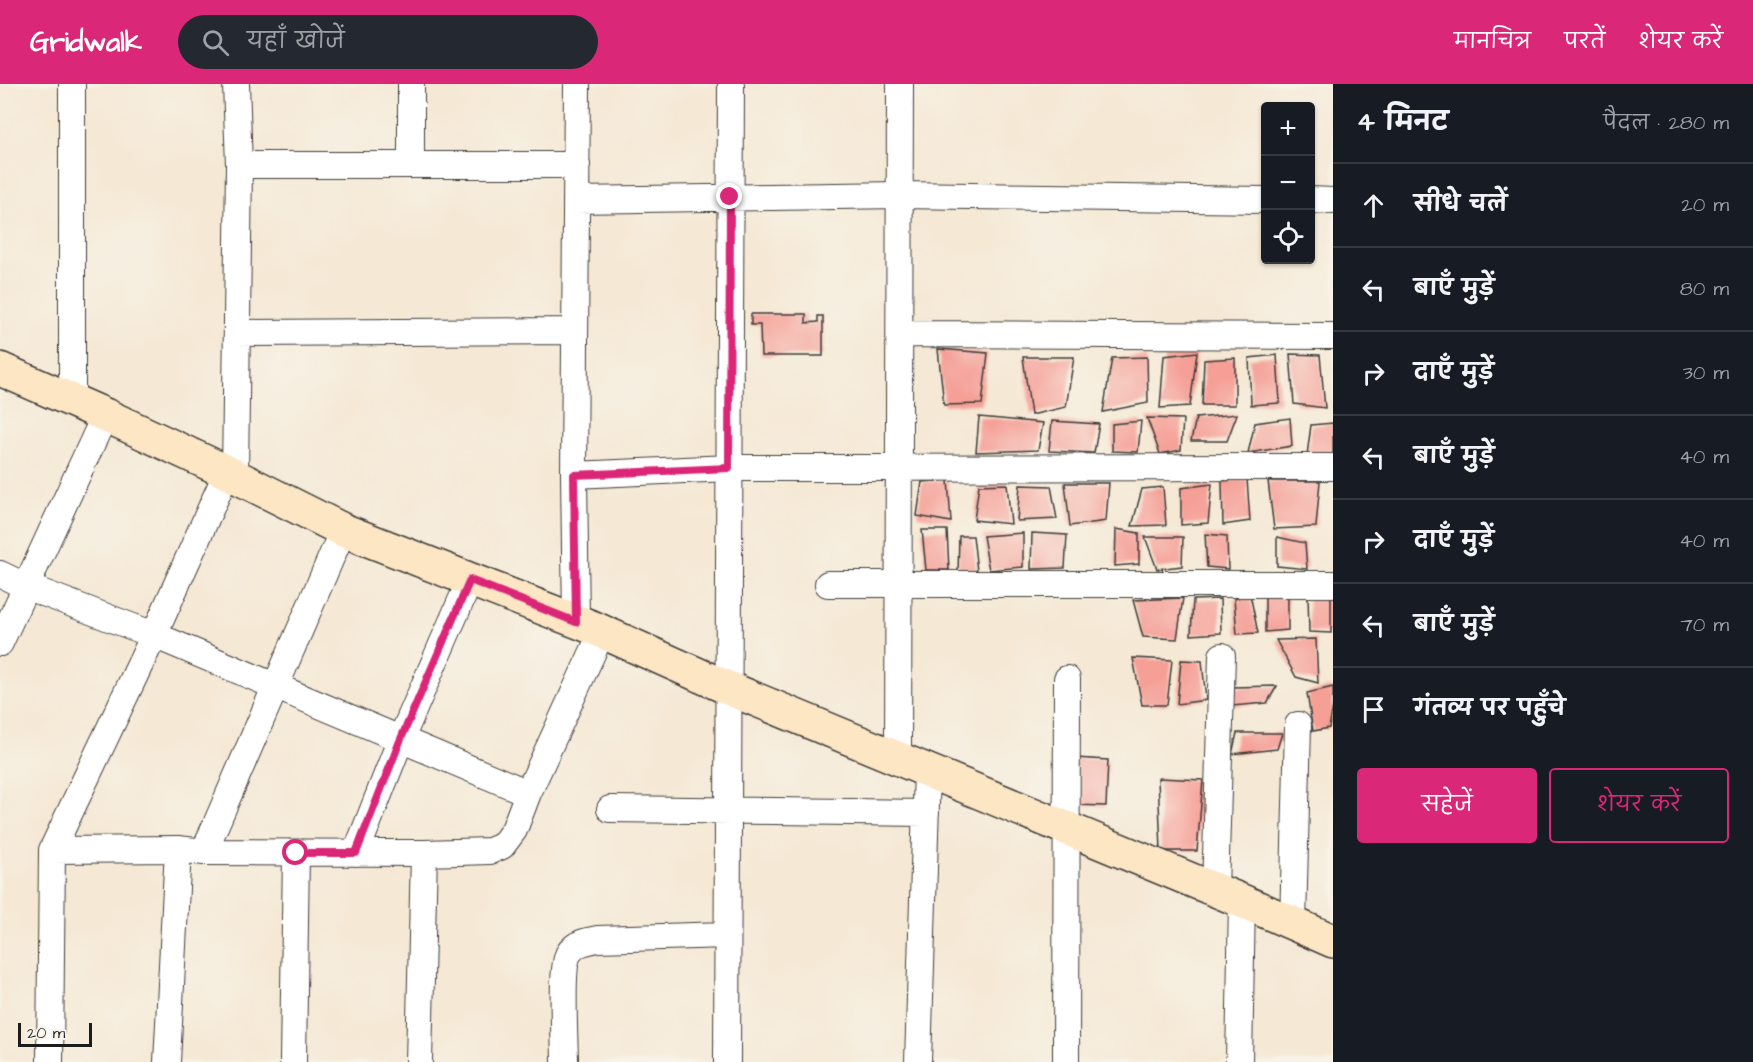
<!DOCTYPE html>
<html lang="hi">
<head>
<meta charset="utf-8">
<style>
  body { margin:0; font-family:"Architects Daughter","Playpen Sans Deva",sans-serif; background:#242831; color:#f1f3f6 }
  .controls { position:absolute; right:18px; top:18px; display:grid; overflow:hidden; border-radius:6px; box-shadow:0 2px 4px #0004 }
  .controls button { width:54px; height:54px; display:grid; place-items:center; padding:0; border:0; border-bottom:2px solid #363941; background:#171b24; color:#f1f3f6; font:30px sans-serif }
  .scale { position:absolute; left:18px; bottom:15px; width:74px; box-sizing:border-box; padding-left:6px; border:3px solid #1c1c1c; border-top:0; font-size:16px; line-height:21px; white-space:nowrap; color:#1c1c1c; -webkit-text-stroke:4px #f7f3e8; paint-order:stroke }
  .stop { position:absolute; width:18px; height:18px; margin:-14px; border:4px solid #db2777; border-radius:50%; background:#fff }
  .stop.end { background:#db2777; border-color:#fff; box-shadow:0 2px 6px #0008 }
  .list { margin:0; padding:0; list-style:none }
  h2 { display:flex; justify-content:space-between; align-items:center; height:78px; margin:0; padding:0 24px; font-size:26px }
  h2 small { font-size:20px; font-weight:400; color:#9ea1a6 }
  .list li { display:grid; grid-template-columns:39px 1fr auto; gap:18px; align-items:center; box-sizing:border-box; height:84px; padding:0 24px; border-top:2px solid #363941 }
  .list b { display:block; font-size:22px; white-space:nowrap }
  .list em { font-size:20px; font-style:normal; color:#9ea1a6 }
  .actions { display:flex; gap:12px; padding:18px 24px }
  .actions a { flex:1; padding:14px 0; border:2px solid #db2777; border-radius:6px; text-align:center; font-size:21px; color:#db2777 }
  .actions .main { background:#db2777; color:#fff }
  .icon { flex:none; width:33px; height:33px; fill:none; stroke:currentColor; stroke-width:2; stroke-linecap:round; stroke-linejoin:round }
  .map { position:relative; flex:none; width:1333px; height:978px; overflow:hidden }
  header { display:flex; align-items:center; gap:36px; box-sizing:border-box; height:84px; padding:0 30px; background:#db2777; color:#fff }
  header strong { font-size:28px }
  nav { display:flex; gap:33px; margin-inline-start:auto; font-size:21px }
  .search { width:420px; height:54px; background:#242831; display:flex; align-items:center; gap:15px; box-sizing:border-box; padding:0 21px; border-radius:33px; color:#9ea1a6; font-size:22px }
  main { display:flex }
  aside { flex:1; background:#171b24 }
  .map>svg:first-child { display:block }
  .building { fill:#f59f96 }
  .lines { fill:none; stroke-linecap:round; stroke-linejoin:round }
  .street-casing { stroke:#3d3b38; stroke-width:28 }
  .secondary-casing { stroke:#3d3b38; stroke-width:36 }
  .street { stroke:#fff; stroke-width:26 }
  .secondary { stroke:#fce6c4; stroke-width:33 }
  .route { stroke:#db2777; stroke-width:8 }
</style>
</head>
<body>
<header>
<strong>Gridwalk</strong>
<div class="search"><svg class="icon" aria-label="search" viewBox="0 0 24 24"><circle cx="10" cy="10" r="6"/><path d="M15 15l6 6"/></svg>यहाँ खोजें</div>
<nav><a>मानचित्र</a><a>परतें</a><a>शेयर करें</a></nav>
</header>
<main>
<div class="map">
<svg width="1333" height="978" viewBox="0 0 1333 978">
  <rect width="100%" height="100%" fill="#f7f3e8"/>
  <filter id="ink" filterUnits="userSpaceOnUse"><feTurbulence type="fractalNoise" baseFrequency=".0167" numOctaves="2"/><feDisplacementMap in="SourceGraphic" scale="12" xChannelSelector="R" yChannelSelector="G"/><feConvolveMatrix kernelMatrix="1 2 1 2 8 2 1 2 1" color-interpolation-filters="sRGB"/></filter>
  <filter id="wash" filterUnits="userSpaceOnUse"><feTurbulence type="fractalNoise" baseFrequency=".008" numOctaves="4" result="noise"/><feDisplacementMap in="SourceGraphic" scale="24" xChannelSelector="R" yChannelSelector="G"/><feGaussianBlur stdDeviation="1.35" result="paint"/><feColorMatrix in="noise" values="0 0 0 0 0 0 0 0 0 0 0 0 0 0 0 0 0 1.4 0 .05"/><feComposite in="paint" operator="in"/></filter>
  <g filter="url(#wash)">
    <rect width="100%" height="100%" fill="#f5e8d4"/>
    <g id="blocks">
      <path class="building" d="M 751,230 L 806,230 L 806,239 L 818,238 L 818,232 L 823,232 L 823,272 L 761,272 L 760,241 L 751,241 Z
        M 938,265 L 988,269 L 982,320 L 944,321 Z
        M 1197,268 L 1190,322 L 1160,324 L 1164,272 Z
        M 1290,270 L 1320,271 L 1325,324 L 1294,320 Z
        M 1277,271 L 1280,319 L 1251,321 L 1249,274 Z
        M 1023,273 L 1074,273 L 1066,323 L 1031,331 Z
        M 1147,273 L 1148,319 L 1103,328 L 1112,274 Z
        M 1235,274 L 1235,321 L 1202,321 L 1204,276 Z
        M 1237,330 L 1227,357 L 1191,357 L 1196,334 Z
        M 979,333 L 1043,339 L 1038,366 L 976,368 Z
        M 1147,334 L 1183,335 L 1181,366 L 1160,370 Z
        M 1290,334 L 1292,362 L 1248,369 L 1255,339 Z
        M 1052,337 L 1099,340 L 1094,369 L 1049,367 Z
        M 1141,337 L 1138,368 L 1112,367 L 1112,340 Z
        M 1333,339 L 1333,373 L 1307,371 L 1311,341 Z
        M 1247,395 L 1250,437 L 1223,441 L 1222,397 Z
        M 948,396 L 951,438 L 917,432 L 922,398 Z
        M 1268,397 L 1320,397 L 1316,443 L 1274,445 Z
        M 1065,399 L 1109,399 L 1106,437 L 1070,442 Z
        M 1007,400 L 1011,440 L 974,436 L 979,401 Z
        M 1212,400 L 1208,439 L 1181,441 L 1181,404 Z
        M 1020,401 L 1051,402 L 1057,435 L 1017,437 Z
        M 1163,403 L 1166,441 L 1132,442 L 1142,405 Z
        M 1116,445 L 1139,449 L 1139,480 L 1115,482 Z
        M 922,446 L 947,446 L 949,486 L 926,486 Z
        M 1023,449 L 1023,483 L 989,486 L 983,452 Z
        M 1032,449 L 1067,451 L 1065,484 L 1031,485 Z
        M 1205,450 L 1227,452 L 1228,485 L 1207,483 Z
        M 959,452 L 973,452 L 977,487 L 958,490 Z
        M 1145,453 L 1183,453 L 1182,482 L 1157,485 Z
        M 1277,453 L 1305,459 L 1307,485 L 1277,482 Z
        M 1250,510 L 1258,549 L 1237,550 L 1234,515 Z
        M 1308,511 L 1331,513 L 1331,549 L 1309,548 Z
        M 1288,512 L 1288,546 L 1265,548 L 1265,513 Z
        M 1183,514 L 1177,555 L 1143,553 L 1133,516 Z
        M 1220,515 L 1221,549 L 1191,551 L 1193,516 Z
        M 1316,555 L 1318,599 L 1296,593 L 1276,556 Z
        M 1133,574 L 1172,576 L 1167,621 L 1142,621 Z
        M 1181,576 L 1202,577 L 1206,616 L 1177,620 Z
        M 1277,602 L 1267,619 L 1232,622 L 1232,603 Z
        M 1333,603 L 1333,622 L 1329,644 L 1313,647 L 1307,609 Z
        M 1237,649 L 1282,649 L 1277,665 L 1232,670 Z
        M 1075,674 L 1108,676 L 1106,722 L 1072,721 Z
        M 1158,694 L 1203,696 L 1197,767 L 1161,767 Z"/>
    </g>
  </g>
  <g filter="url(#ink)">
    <use href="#blocks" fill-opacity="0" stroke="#3d3b38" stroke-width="1.5"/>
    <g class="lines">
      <g class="street-casing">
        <path id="street" d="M 411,0 L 411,80
          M 239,81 L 577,81
          M 576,116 L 900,111 L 1266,116
          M 1310,116 L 1333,117
          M 237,249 L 575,247
          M 900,250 L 1333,252
          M 72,317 L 72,0
          M 227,388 L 154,551 L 52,766 L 178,765 L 204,768 L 343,446
          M 574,391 L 577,0
          M 235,392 L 239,81 L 236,0
          M 0,490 L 25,502 L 154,551 L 528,709
          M 828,500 L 1333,500
          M 576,538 L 574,391 L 729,384 L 1333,383
          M 0,559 L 105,331
          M 898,675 L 900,0
          M 610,725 L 926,729
          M 204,768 L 424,769 L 490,767 L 502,762 L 514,746 L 528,709 L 602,548
          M 356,769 L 400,657 L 470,496
          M 1215,806 L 1222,572
          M 1293,840 L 1298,641
          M 50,978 L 52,766
          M 167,978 L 178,765
          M 293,978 L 296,769
          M 419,978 L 424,769
          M 565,978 C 565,958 560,882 569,869 C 575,859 587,857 598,855 L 726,851
          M 727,978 L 731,0
          M 918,978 L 927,687
          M 1066,978 L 1067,595
          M 1239,978 L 1242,817"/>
      </g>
      <g class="secondary-casing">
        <path id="secondary" d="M 0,285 L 105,331 L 227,388 L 343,446 L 594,544 L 728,604 L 1242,817 L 1333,857"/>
      </g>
      <use href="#street" class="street"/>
      <use href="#secondary" class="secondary"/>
    </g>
  </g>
  <g class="lines" filter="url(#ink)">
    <path class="route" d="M 296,769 L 356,769 L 400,657 L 470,496 L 576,538 L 574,391 L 729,384 L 730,113"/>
  </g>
</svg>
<div class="controls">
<button>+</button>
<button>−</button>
<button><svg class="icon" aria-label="locate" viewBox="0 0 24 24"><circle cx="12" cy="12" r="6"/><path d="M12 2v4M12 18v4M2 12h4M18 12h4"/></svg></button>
</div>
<div class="scale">20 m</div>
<div class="stop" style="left:296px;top:769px"></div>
<div class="stop end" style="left:730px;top:113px"></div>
</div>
<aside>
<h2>4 मिनट<small>पैदल · 280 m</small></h2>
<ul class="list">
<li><svg class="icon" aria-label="ahead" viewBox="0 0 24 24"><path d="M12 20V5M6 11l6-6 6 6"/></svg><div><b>सीधे चलें</b></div><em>20 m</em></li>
<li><svg class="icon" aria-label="left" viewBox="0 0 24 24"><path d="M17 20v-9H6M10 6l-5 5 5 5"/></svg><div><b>बाएँ मुड़ें</b></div><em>80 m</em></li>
<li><svg class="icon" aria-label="right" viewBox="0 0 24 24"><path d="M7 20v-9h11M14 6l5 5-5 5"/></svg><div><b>दाएँ मुड़ें</b></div><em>30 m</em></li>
<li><svg class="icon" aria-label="left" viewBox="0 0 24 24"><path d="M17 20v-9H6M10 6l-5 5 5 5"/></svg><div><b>बाएँ मुड़ें</b></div><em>40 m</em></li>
<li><svg class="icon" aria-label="right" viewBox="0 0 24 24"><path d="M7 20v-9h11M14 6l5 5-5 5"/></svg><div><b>दाएँ मुड़ें</b></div><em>40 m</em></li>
<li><svg class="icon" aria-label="left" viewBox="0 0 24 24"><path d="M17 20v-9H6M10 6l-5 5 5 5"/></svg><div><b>बाएँ मुड़ें</b></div><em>70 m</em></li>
<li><svg class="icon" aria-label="arrive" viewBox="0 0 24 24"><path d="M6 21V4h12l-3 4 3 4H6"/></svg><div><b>गंतव्य पर पहुँचे</b></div></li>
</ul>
<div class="actions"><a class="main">सहेजें</a><a>शेयर करें</a></div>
</aside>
</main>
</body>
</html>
